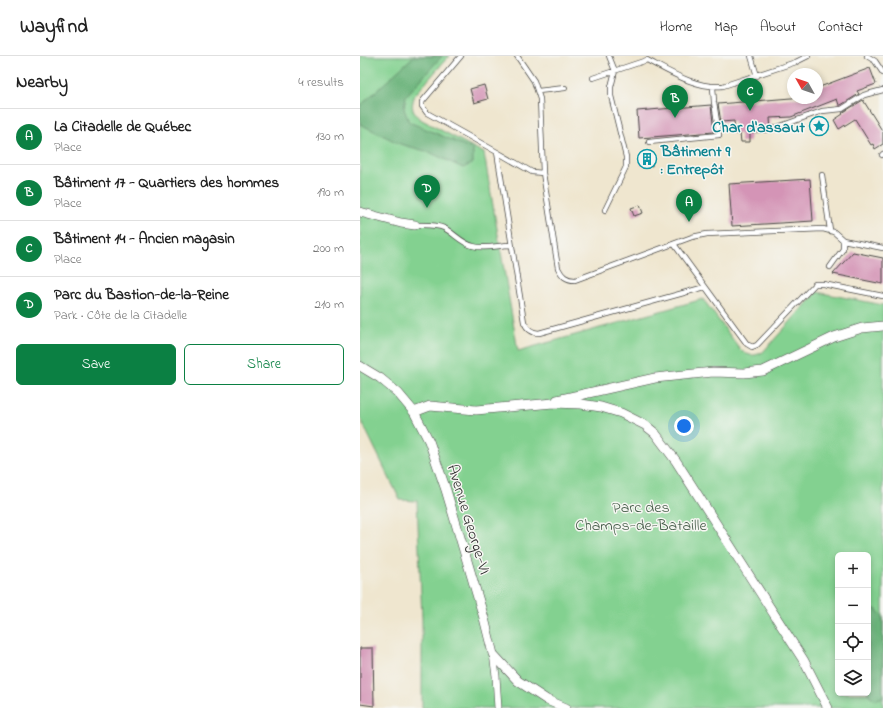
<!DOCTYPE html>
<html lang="en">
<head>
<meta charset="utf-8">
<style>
  body { margin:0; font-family:"Indie Flower",sans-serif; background:#f6f6f6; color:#222 }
  .controls { position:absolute; right:12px; bottom:12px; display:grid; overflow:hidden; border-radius:6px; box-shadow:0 2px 6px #0003 }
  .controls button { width:36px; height:36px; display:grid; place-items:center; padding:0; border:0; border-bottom:1px solid #e0e0e0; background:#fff; color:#222; font:20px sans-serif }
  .compass { position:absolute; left:427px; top:12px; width:36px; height:36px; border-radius:50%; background:#fff; box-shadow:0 2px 6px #0003; rotate:310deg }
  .you { position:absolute; left:324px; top:370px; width:14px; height:14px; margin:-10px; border:3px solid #fff; border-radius:50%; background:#1a73e8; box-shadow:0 0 0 6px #1a73e833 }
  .badge { display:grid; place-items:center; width:26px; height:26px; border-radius:50%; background:#0b8043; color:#fff; font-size:13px; font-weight:700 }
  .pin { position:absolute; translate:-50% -33px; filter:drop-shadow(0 1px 2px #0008) }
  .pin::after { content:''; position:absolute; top:21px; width:14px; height:12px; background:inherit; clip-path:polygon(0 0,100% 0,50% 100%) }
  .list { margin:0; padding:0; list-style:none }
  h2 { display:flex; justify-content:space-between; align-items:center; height:52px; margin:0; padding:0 16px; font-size:17px }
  h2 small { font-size:13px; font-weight:400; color:#767676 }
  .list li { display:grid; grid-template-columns:26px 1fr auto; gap:12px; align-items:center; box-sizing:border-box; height:56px; padding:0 16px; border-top:1px solid #e0e0e0 }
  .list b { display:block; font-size:15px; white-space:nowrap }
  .list p { margin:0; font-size:13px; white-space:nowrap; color:#767676 }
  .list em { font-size:13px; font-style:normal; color:#767676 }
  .actions { display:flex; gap:8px; padding:12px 16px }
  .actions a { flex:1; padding:9px 0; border:1px solid #0b8043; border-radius:6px; text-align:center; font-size:14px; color:#0b8043 }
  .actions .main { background:#0b8043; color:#fff }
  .icon { flex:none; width:22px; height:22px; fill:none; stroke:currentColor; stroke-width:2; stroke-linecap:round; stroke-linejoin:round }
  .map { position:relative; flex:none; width:523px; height:652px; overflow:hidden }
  header { display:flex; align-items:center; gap:24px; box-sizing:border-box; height:56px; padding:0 20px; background:#fff; border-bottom:1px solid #e0e0e0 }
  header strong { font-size:19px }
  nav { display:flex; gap:22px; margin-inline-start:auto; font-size:14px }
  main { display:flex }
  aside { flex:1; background:#fff }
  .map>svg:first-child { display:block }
  .green { fill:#83d190; stroke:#577e5e; fill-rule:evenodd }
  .forest { fill:#6ab37a; stroke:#4a6f52 }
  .building { fill:#d494b6 }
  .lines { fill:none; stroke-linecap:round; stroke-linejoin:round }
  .service-casing { stroke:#484744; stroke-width:6 }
  .pedestrian-casing { stroke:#484744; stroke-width:8 }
  .minor-casing { stroke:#484744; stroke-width:10 }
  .service { stroke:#fff; stroke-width:4.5 }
  .pedestrian { stroke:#fff; stroke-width:7 }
  .minor { stroke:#fff; stroke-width:9 }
  .labels { text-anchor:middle; stroke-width:3; stroke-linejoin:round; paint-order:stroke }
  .culture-label { font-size:16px; font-weight:bold; fill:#0d838f; stroke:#f6f6f2; text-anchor:end }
  .park-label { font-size:16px; fill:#455d49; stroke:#f6f6f2 }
  .street-label { font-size:16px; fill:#2b2b2b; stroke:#f6f6f2 }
</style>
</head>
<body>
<header>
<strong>Wayfind</strong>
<nav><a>Home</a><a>Map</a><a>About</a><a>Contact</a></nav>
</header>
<main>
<aside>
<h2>Nearby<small>4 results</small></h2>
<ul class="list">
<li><span class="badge">A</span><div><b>La Citadelle de Québec</b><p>Place</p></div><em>130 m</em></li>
<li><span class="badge">B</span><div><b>Bâtiment 17 - Quartiers des hommes</b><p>Place</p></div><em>190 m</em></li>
<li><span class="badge">C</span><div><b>Bâtiment 14 - Ancien magasin</b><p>Place</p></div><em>200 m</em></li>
<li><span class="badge">D</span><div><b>Parc du Bastion-de-la-Reine</b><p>Park · Côte de la Citadelle</p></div><em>210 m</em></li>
</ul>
<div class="actions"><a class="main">Save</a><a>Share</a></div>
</aside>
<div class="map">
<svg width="523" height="652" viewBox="0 0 523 652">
  <rect width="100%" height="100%" fill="#f6f6f2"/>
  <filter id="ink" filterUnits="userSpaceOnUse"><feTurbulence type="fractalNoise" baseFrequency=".025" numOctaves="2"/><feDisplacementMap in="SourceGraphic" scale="8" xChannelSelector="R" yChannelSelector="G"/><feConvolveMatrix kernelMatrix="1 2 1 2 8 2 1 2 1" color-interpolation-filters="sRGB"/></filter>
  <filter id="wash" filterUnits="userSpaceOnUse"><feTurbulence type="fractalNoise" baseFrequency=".012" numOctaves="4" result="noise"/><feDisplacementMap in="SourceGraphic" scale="16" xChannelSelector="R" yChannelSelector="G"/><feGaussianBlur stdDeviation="0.9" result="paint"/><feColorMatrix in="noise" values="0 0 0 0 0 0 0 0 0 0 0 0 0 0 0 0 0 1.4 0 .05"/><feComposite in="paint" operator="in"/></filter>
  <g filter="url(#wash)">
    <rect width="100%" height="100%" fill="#efe6cf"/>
    <path class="green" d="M 0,0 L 89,0 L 55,39 C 50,51 52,57 62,64 L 124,97 L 158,295 L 343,243 L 380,293 C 387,300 394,301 403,296 L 457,236 L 523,249 L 523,652 L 62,652 L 62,563 L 57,445 L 40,444 L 0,362 ZM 478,499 L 508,499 L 508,637 L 478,637 Z"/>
    <path class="forest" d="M 54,0 L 82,0 L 46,40 L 44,53 L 49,66 L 113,93 L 113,107 L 103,112 L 69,96 L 40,88 L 0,68 L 0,50 Z
      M 516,553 L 523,561 L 523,641 L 515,644 L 507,637 L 508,637 L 508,555 Z"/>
    <g id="blocks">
      <path class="building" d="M 510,12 L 516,28 L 497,35 L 499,38 L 481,49 L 479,49 L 477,43 L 431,61 L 410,62 L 411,76 L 390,77 L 390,86 L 381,86 L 380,78 L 375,78 L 374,65 L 361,66 L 358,48 L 431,42 L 457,42 L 457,32 Z
        M 124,29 L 128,43 L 114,47 L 110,33 Z
        M 503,44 L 523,76 L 523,88 L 515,93 L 513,88 L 511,89 L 495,63 L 479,73 L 474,64 L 483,58 L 482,57 Z
        M 351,49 L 354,76 L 279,82 L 277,55 Z
        M 282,97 L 293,97 L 292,110 L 281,109 Z
        M 450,123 L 453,165 L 372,170 L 369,128 Z
        M 280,149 L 283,157 L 274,160 L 271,152 Z
        M 493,196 L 523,202 L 523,228 L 473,218 Z
        M 0,592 L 13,592 L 14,650 L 0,648 Z"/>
    </g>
  </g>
  <g filter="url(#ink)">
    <use href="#blocks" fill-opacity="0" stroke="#484744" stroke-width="1"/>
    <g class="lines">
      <g class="service-casing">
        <path id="service" d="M 101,0 L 67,40 L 62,46 L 62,50 L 67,57 L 137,96 L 164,266 C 167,273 171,277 179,277 L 345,231
          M 157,0 L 174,25 L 180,43 L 183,117 L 198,212 C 202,220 206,224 215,224 L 332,181 L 347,178 L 463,173 L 474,176 L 483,184 L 523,192
          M 391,0 L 397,20
          M 507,0 L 515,5 L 523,17
          M 233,22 L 287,4 C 310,16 337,33 363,30 L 436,6 L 448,0
          M 178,35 L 205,32
          M 415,72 L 462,55 L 482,53 L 504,39 L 523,34
          M 289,86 L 359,79 L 354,46 L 353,31
          M 137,96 L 172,116 L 183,117
          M 522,99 L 523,98
          M 462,119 L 470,174
          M 245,154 L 266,111 L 266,101 L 251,40 L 251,31 L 255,15 L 249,0
          M 55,169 C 64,169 75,168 84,172 C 94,177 101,187 113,190 C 126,194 138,189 151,189
          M 314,188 L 387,288 L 392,291 L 397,289 L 455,228 L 463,228 L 523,240
          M 470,211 L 483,193 L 483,184"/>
      </g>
      <g class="pedestrian-casing">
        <path id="pedestrian" d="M 133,598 L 136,620 L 138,652"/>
      </g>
      <g class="minor-casing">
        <path id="minor" d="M 0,156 L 41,167 L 55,169
          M 0,310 L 20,322 L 38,337 L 54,356 L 69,385 L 86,434 L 124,562 L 133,598 L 158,625 L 187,644 L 206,652
          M 197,344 L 295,322 L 353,316 L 384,317 L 403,315 L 474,281 L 502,272 L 523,270
          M 54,356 L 70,350 L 116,354 L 193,347 L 221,348 L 241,351 L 261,357 L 285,369 L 295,377 L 316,405 L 444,605 L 468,652"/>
      </g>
      <use href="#service" class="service"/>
      <use href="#pedestrian" class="pedestrian"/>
      <use href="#minor" class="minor"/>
    </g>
  </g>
  <defs>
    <g id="sight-ring" transform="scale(1)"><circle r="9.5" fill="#f6f6f2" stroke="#0f9aa8" stroke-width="1.5"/><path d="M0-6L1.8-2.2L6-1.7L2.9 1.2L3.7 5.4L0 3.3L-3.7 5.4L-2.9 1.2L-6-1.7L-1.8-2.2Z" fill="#0f9aa8"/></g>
    <g id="building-ring" transform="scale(1)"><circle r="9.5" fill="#f6f6f2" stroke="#0f9aa8" stroke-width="1.5"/><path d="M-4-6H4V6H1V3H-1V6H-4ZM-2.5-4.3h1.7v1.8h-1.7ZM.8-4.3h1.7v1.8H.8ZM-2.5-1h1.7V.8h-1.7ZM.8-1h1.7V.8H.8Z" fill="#0f9aa8"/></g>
  </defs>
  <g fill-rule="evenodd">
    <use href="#sight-ring" x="459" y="70"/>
    <use href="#building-ring" x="287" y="103"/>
  </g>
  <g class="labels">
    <g class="culture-label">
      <text x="445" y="76">Char d'assaut</text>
      <text x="301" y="100" text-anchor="start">Bâtiment 9<tspan x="301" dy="18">: Entrepôt</tspan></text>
    </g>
    <g class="park-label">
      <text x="281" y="456">Parc des<tspan x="281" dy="18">Champs-de-Bataille</tspan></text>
    </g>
    <g class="street-label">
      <text transform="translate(110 463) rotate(73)" y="6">Avenue George-VI</text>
    </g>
  </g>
</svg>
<div class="controls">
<button>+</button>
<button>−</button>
<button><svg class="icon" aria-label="locate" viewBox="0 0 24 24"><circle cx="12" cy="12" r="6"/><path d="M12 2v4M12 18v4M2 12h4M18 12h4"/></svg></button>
<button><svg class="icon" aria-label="layers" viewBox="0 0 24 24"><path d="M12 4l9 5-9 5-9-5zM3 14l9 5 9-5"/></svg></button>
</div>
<svg class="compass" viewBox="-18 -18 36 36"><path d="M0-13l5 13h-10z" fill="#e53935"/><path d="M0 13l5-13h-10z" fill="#767676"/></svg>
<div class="you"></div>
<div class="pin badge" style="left:329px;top:166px">A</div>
<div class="pin badge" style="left:315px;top:62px">B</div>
<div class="pin badge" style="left:390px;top:55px">C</div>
<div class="pin badge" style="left:67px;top:152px">D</div>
</div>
</main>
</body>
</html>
